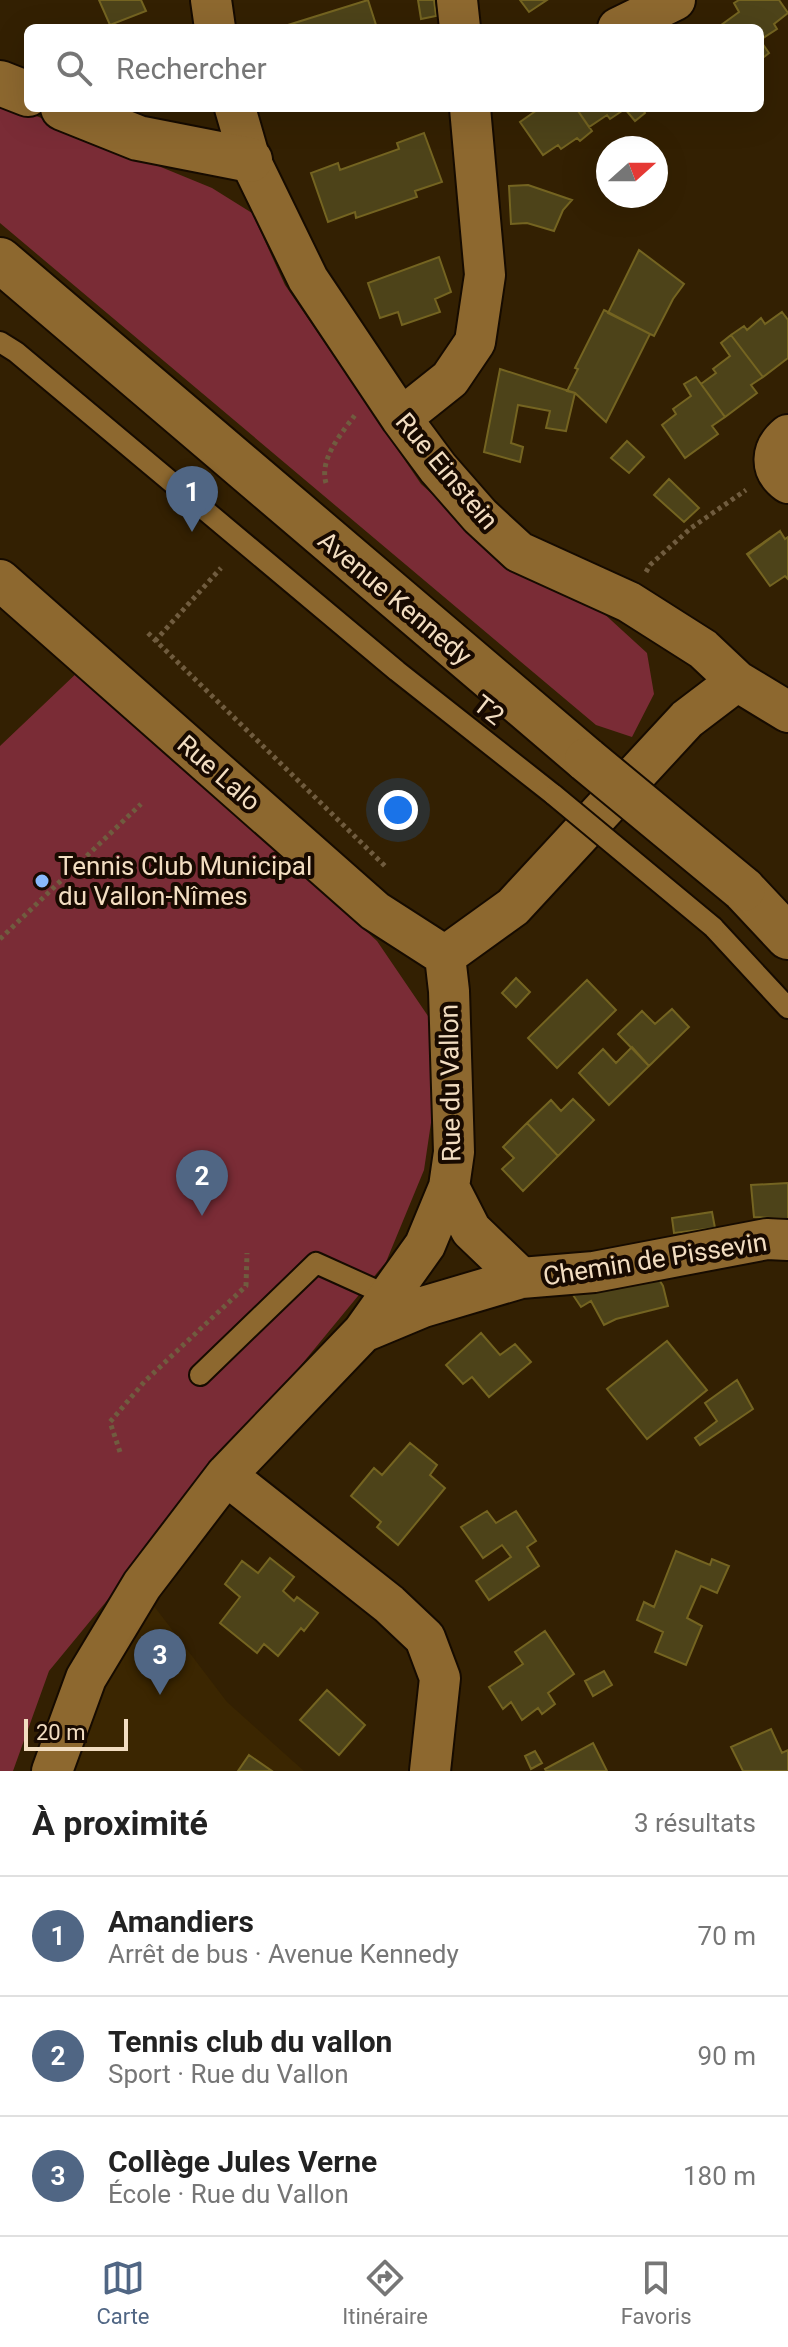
<!DOCTYPE html>
<html lang="fr">
<head>
<meta charset="utf-8">
<style>
  body { margin:0; font-family:Roboto,sans-serif; background:#f6f6f6; color:#222 }
  .compass { position:absolute; left:596px; top:136px; width:72px; height:72px; border-radius:50%; background:#fff; box-shadow:0 8px 32px #0002; rotate:69deg }
  .scale { position:absolute; left:24px; bottom:20px; width:104px; box-sizing:border-box; padding-left:8px; border:4px solid #f2ddc1; border-top:0; font-size:22px; line-height:28px; white-space:nowrap; color:#f2ddc1; -webkit-text-stroke:6px #180a00; paint-order:stroke }
  .you { position:absolute; left:398px; top:810px; width:28px; height:28px; margin:-20px; border:6px solid #fff; border-radius:50%; background:#1a73e8; box-shadow:0 0 0 12px #1a73e833 }
  .badge { display:grid; place-items:center; width:52px; height:52px; border-radius:50%; background:#506684; color:#fff; font-size:26px; font-weight:700 }
  .pin { position:absolute; translate:-50% -66px; filter:drop-shadow(0 2px 4px #0008) }
  .pin::after { content:''; position:absolute; top:42px; width:28px; height:24px; background:inherit; clip-path:polygon(0 0,100% 0,50% 100%) }
  .list { margin:0; padding:0; list-style:none }
  h2 { display:flex; justify-content:space-between; align-items:center; height:104px; margin:0; padding:0 32px; font-size:34px }
  h2 small { font-size:26px; font-weight:400; color:#767676 }
  .list li { display:grid; grid-template-columns:52px 1fr auto; gap:24px; align-items:center; box-sizing:border-box; height:120px; padding:0 32px; border-top:2px solid #e0e0e0 }
  .list b { display:block; font-size:30px; white-space:nowrap }
  .list p { margin:0; font-size:26px; white-space:nowrap; color:#767676 }
  .list em { font-size:26px; font-style:normal; color:#767676 }
  .icon { flex:none; width:44px; height:44px; fill:none; stroke:currentColor; stroke-width:2; stroke-linecap:round; stroke-linejoin:round }
  .map { position:relative; flex:none; width:788px; height:1771px; overflow:hidden }
  .search { position:absolute; background:#fff; box-shadow:0 8px 32px #0002; left:24px; right:24px; top:24px; height:88px; display:flex; align-items:center; gap:20px; box-sizing:border-box; padding:0 28px; border-radius:12px; color:#767676; font-size:30px }
  .sheet { height:464px; background:#fff }
  nav { display:flex; justify-content:space-around; align-items:center; box-sizing:border-box; height:112px; border-top:2px solid #e0e0e0; background:#fff; font-size:22px; color:#767676 }
  nav a { display:grid; justify-items:center; gap:4px }
  nav .on { color:#506684 }
  .map>svg:first-child { display:block }
  .built { fill:#3b2601 }
  .green { fill:#7a2c36 }
  .building { fill:#4d4319; stroke:#746421; stroke-width:2 }
  .lines { fill:none; stroke-linecap:round; stroke-linejoin:round }
  .lane-casing { stroke:#160b00; stroke-width:24 }
  .street-casing { stroke:#160b00; stroke-width:44 }
  .secondary-casing { stroke:#160b00; stroke-width:48 }
  .path { stroke:#705c3f; stroke-width:5; stroke-dasharray:4 4; stroke-linecap:butt }
  .lane { stroke:#8d682f; stroke-width:20 }
  .street { stroke:#8d682f; stroke-width:40 }
  .secondary { stroke:#8d682f; stroke-width:44 }
  .lane-bridge-casing { stroke:#160b00; stroke-width:24; stroke-linecap:butt }
  .secondary-bridge-casing { stroke:#160b00; stroke-width:48; stroke-linecap:butt }
  .lane-bridge { stroke:#8d682f; stroke-width:20 }
  .secondary-bridge { stroke:#8d682f; stroke-width:44 }
  .poi-dot { fill:#89bafc; stroke:#180a00; stroke-width:3 }
  .labels { text-anchor:middle; stroke-width:8; stroke-linejoin:round; paint-order:stroke }
  .street-label { font-size:26px; fill:#f2ddc1; stroke:#180a00 }
  .poi-label { font-size:26px; fill:#f2ddc1; stroke:#180a00; text-anchor:start }
</style>
</head>
<body>
<div class="map">
<svg width="788" height="1771" viewBox="0 0 788 1771">
  <rect width="100%" height="100%" fill="#332002"/>
  <path class="built" d="M 154,1606 L 227,1702 L 304,1771 L 71,1771 L 102,1687 Z"/>
  <path class="green" d="M 0,101 L 212,188 L 252,213 L 285,285 L 421,484 L 520,573 L 600,610 L 647,653 L 654,694 L 632,737 L 596,725 L 0,223 Z
    M 81,669 L 377,941 L 428,1016 L 436,1089 L 424,1170 L 386,1262 L 49,1671 L 13,1771 L 0,1771 L 0,746 Z"/>
  <path class="building" d="M 99,0 L 141,0 L 146,11 L 110,25 Z
    M 368,0 L 377,28 L 289,28 L 288,25 Z
    M 418,0 L 434,0 L 436,16 L 421,19 Z
    M 520,0 L 547,0 L 529,12 Z
    M 739,0 L 779,0 L 788,13 L 774,24 L 777,29 L 760,40 L 769,53 L 760,60 L 760,28 L 717,28 L 739,12 L 734,3 Z
    M 540,108 L 576,108 L 592,131 L 580,141 L 577,138 L 561,149 L 558,145 L 543,155 L 520,122 Z
    M 576,108 L 642,108 L 645,113 L 635,121 L 625,109 L 610,119 L 607,115 L 589,127 Z
    M 424,133 L 442,182 L 415,191 L 417,197 L 356,218 L 355,212 L 328,222 L 311,173 L 338,163 L 340,170 L 399,149 L 397,143 Z
    M 528,185 L 572,200 L 563,210 L 554,231 L 527,223 L 511,224 L 509,186 Z
    M 639,250 L 684,284 L 673,299 L 654,336 L 608,313 Z
    M 439,257 L 451,292 L 435,299 L 440,312 L 402,325 L 398,312 L 380,318 L 368,283 Z
    M 604,310 L 650,334 L 606,422 L 575,393 L 567,391 L 578,369 L 575,368 Z
    M 782,312 L 788,320 L 788,358 L 763,377 L 731,335 L 744,326 L 747,330 L 761,318 L 765,324 Z
    M 731,335 L 763,377 L 751,385 L 757,393 L 725,417 L 701,384 L 716,373 L 713,369 L 730,356 L 721,343 Z
    M 500,369 L 575,393 L 566,431 L 546,428 L 550,411 L 518,405 L 511,443 L 523,447 L 520,462 L 484,452 Z
    M 696,377 L 725,417 L 712,426 L 718,434 L 685,458 L 662,425 L 676,414 L 673,409 L 691,396 L 684,384 Z
    M 627,441 L 644,457 L 629,473 L 611,458 Z
    M 669,479 L 699,508 L 684,522 L 654,495 Z
    M 780,531 L 785,539 L 788,537 L 788,579 L 785,576 L 770,586 L 748,555 Z
    M 780,531 L 785,539 L 788,537 L 788,579 L 785,576 L 770,586 L 747,554 Z
    M 516,978 L 530,992 L 516,1007 L 502,993 Z
    M 587,980 L 616,1010 L 557,1068 L 528,1038 Z
    M 672,1009 L 689,1027 L 649,1066 L 618,1034 L 642,1011 L 655,1024 Z
    M 632,1047 L 649,1066 L 609,1105 L 579,1073 L 603,1049 L 616,1063 Z
    M 573,1099 L 594,1120 L 558,1156 L 527,1123 L 551,1100 L 561,1111 Z
    M 527,1123 L 558,1156 L 523,1191 L 502,1169 L 514,1158 L 503,1147 Z
    M 788,1183 L 788,1219 L 754,1217 L 751,1185 Z
    M 712,1212 L 715,1228 L 674,1233 L 672,1218 Z
    M 649,1276 L 660,1281 L 663,1286 L 668,1306 L 616,1319 L 604,1325 L 591,1301 L 581,1307 L 573,1295 Z
    M 481,1333 L 500,1355 L 515,1344 L 531,1362 L 489,1397 L 472,1377 L 463,1384 L 446,1365 Z
    M 667,1341 L 707,1390 L 647,1439 L 607,1389 Z
    M 737,1380 L 753,1409 L 700,1445 L 695,1438 L 717,1421 L 705,1403 Z
    M 410,1443 L 437,1465 L 430,1475 L 445,1488 L 398,1545 L 377,1527 L 381,1522 L 351,1496 L 374,1468 L 382,1475 Z
    M 487,1511 L 496,1523 L 516,1511 L 536,1541 L 527,1547 L 539,1566 L 489,1600 L 476,1581 L 511,1557 L 502,1545 L 483,1558 L 461,1527 Z
    M 676,1551 L 710,1565 L 712,1559 L 729,1566 L 717,1593 L 701,1586 L 687,1618 L 702,1626 L 686,1665 L 655,1652 L 663,1632 L 637,1620 L 644,1602 L 654,1607 Z
    M 270,1558 L 294,1577 L 283,1591 L 294,1601 L 297,1597 L 318,1613 L 304,1631 L 301,1628 L 278,1656 L 264,1644 L 257,1653 L 220,1623 L 240,1597 L 225,1584 L 242,1561 L 258,1573 Z
    M 545,1631 L 574,1674 L 548,1693 L 555,1704 L 542,1714 L 538,1708 L 522,1720 L 511,1702 L 503,1709 L 489,1687 L 523,1664 L 515,1652 Z
    M 604,1671 L 612,1685 L 593,1696 L 585,1681 Z
    M 327,1690 L 365,1725 L 339,1755 L 300,1720 Z
    M 771,1729 L 782,1753 L 788,1750 L 788,1771 L 743,1771 L 731,1747 Z
    M 593,1743 L 607,1771 L 546,1771 L 545,1769 Z
    M 535,1751 L 542,1763 L 531,1769 L 525,1756 Z
    M 249,1755 L 272,1771 L 238,1771 Z"/>
  <g class="lines">
    <g class="lane-casing">
      <path id="lane" d="M 0,342 L 16,352 L 397,671 L 554,795
        M 713,927 L 788,1008
        M 200,1375 L 316,1263 L 389,1296"/>
    </g>
    <g class="street-casing">
      <path id="street" d="M 211,0 L 215,28
        M 457,0 L 460,28
        M 618,28 L 675,0
        M 235,108 L 250,160 L 308,279 L 401,418 L 438,468 L 480,516 L 519,552 L 629,602 L 703,649 L 737,681 L 788,712
        M 401,418 L 450,379 L 475,342 L 485,275 L 470,108
        M 788,435 C 771,449 769,469 788,483
        M 0,580 L 375,911 L 445,956
        M 445,956 L 513,907 L 687,719 L 737,681
        M 449,1187 L 471,1230 L 521,1278
        M 363,1332 L 423,1307 L 521,1278 L 594,1272 L 767,1239 L 788,1240
        M 226,1475 L 389,1604 L 425,1638 L 440,1678 L 430,1771
        M 52,1771 L 86,1678 L 142,1585 L 226,1475 L 363,1332 L 425,1245 L 449,1187 L 454,1152 L 449,991 L 445,956"/>
    </g>
    <g class="secondary-casing">
      <path id="secondary" d="M 0,83 L 28,94
        M 63,108 L 138,138 L 250,160
        M 0,260 L 587,760
        M 743,889 L 788,937"/>
    </g>
    <path class="path" d="M 326,483 C 319,459 341,434 355,415
      M 646,572 L 650,565 L 691,528 L 746,490
      M 148,633 L 387,868
      M 155,641 L 221,568
      M 0,939 L 141,804
      M 120,1452 L 110,1422 L 145,1381 L 246,1286 L 247,1253"/>
    <use href="#lane" class="lane"/>
    <use href="#street" class="street"/>
    <use href="#secondary" class="secondary"/>
    <g class="lane-bridge-casing">
      <path id="lane-bridge" d="M 554,795 L 713,927"/>
    </g>
    <g class="secondary-bridge-casing">
      <path id="secondary-bridge" d="M 587,760 L 743,889"/>
    </g>
    <use href="#lane-bridge" class="lane-bridge"/>
    <use href="#secondary-bridge" class="secondary-bridge"/>
  </g>
  <circle class="poi-dot" cx="42" cy="881" r="8"/>
  <g class="labels">
    <g class="street-label">
      <text transform="translate(447 471) rotate(50)" y="9">Rue Einstein</text>
      <text transform="translate(395 598) rotate(40)" y="9">Avenue Kennedy</text>
      <text transform="translate(489 710) rotate(38)" y="9">T2</text>
      <text transform="translate(219 773) rotate(41)" y="9">Rue Lalo</text>
      <text transform="translate(450 1083) rotate(-91)" y="9">Rue du Vallon</text>
      <text transform="translate(655 1259) rotate(-9)" y="9">Chemin de Pissevin</text>
    </g>
    <g class="poi-label">
      <text x="58" y="875">Tennis Club Municipal<tspan x="58" dy="30">du Vallon-Nîmes</tspan></text>
    </g>
  </g>
</svg>
<svg class="compass" viewBox="-18 -18 36 36"><path d="M0-13l5 13h-10z" fill="#e53935"/><path d="M0 13l5-13h-10z" fill="#767676"/></svg>
<div class="scale">20 m</div>
<div class="you"></div>
<div class="pin badge" style="left:192px;top:532px">1</div>
<div class="pin badge" style="left:202px;top:1216px">2</div>
<div class="pin badge" style="left:160px;top:1695px">3</div>
<div class="search"><svg class="icon" aria-label="search" viewBox="0 0 24 24"><circle cx="10" cy="10" r="6"/><path d="M15 15l6 6"/></svg>Rechercher</div>
</div>
<section class="sheet">
<h2>À proximité<small>3 résultats</small></h2>
<ul class="list">
<li><span class="badge">1</span><div><b>Amandiers</b><p>Arrêt de bus · Avenue Kennedy</p></div><em>70 m</em></li>
<li><span class="badge">2</span><div><b>Tennis club du vallon</b><p>Sport · Rue du Vallon</p></div><em>90 m</em></li>
<li><span class="badge">3</span><div><b>Collège Jules Verne</b><p>École · Rue du Vallon</p></div><em>180 m</em></li>
</ul>
</section>
<nav>
<a class="on"><svg class="icon" aria-label="map" viewBox="0 0 24 24"><path d="M3 6l6-2 6 2 6-2v14l-6 2-6-2-6 2zM9 4v14M15 6v14"/></svg>Carte</a>
<a><svg class="icon" aria-label="directions" viewBox="0 0 24 24"><path d="M12 3l9 9-9 9-9-9zM9 14v-3h6M13 9l2 2-2 2"/></svg>Itinéraire</a>
<a><svg class="icon" aria-label="saved" viewBox="0 0 24 24"><path d="M7 4h10v16l-5-4-5 4z"/></svg>Favoris</a>
</nav>
</body>
</html>
